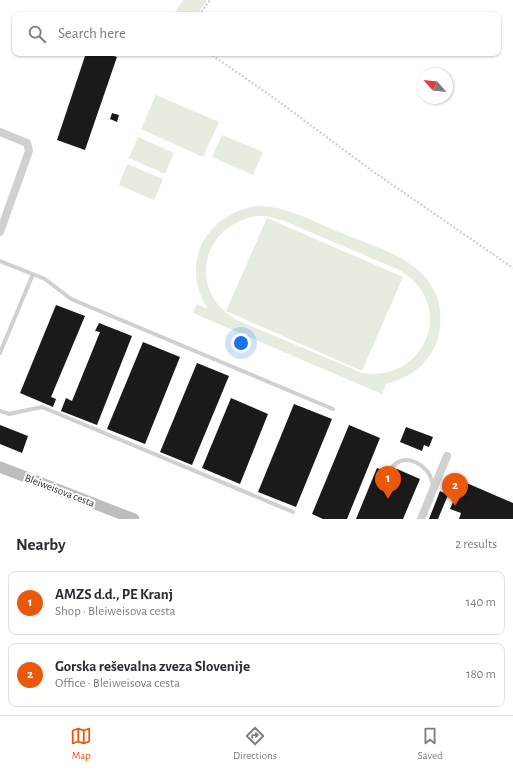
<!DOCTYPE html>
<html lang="en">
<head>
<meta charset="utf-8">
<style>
  body { margin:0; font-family:"Alegreya Sans",sans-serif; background:#f7f7f7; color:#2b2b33 }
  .compass { position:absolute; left:417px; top:68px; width:36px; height:36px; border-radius:50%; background:#fff; box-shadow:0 1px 3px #0004; rotate:297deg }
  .you { position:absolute; left:241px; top:343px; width:14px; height:14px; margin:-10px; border:3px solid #fff; border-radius:50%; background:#1a73e8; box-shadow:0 0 0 6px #1a73e833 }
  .badge { display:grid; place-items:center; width:26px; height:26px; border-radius:50%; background:#ea580c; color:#fff; font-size:13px; font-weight:700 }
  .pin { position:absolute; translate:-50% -33px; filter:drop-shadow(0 1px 2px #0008) }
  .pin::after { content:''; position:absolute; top:21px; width:14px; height:12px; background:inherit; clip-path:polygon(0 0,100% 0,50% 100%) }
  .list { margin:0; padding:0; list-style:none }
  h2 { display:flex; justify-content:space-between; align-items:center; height:52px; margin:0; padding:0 16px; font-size:17px }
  h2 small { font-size:13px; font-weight:400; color:#7c7c81 }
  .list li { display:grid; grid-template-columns:26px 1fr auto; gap:12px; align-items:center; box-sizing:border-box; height:64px; margin:0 8px 8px; padding:0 8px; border:1px solid #e1e1e2; border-radius:8px }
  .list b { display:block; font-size:15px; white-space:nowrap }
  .list p { margin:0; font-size:13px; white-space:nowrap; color:#7c7c81 }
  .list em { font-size:13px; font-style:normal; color:#7c7c81 }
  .icon { flex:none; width:22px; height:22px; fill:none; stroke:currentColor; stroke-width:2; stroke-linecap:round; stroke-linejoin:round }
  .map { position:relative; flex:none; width:513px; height:519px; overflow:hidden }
  .search { position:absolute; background:#fff; box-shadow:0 1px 3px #0004; left:12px; right:12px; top:12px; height:44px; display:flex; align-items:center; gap:10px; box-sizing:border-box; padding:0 14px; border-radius:8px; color:#7c7c81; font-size:15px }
  .sheet { height:196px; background:#fff }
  nav { display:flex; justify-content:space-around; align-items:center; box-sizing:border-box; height:56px; border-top:1px solid #e1e1e2; background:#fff; font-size:11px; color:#7c7c81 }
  nav a { display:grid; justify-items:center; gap:2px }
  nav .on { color:#ea580c }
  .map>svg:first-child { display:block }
  .green { fill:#e6ecdf; fill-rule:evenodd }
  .building { fill:#1a1a1a }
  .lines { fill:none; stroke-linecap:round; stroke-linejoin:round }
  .path { stroke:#cdcdcd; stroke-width:2; stroke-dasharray:2 2; stroke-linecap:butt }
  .lane { stroke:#d0d0d0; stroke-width:4 }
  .street { stroke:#d0d0d0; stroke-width:8 }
  .secondary { stroke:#bdbdbd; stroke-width:11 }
  .labels { text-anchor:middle; stroke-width:4; stroke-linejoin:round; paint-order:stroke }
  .street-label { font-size:11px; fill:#333; stroke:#fff }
</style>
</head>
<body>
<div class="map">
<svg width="513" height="519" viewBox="0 0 513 519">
  <rect width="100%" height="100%" fill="#fff"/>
  <path class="green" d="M 183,0 L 207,0 L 197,15 L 173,15 Z
    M 156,95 L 219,122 L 203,157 L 141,129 Z
    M 222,135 L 263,152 L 253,175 L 212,157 Z
    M 138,137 L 174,153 L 165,174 L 129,158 Z
    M 127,164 L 163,179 L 154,200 L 119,185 Z
    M 256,206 C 285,205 312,221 339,232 C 377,248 435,261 440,311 C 441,322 440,334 436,344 C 426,366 409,378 386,384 L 382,394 L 193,313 L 197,304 L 208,309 C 179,264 205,215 256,206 ZM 256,216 L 265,216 L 282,220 L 397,269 C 457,300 429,383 362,373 L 239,321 C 187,294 199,227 256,216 Z
    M 267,218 L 403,277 L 362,371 L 226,311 Z"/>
  <path class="building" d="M 86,53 L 105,53 L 117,57 L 85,150 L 57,140 Z
    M 112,113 L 119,115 L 117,122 L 110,119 Z
    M 56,305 L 85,316 L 51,397 L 56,399 L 53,407 L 20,393 Z
    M 99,323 L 132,336 L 97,425 L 61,411 L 66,398 L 72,401 L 100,332 L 95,331 Z
    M 143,342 L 180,357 L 145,444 L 107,429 Z
    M 197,363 L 229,376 L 192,465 L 160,452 Z
    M 231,398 L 268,414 L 240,484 L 202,468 Z
    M 294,404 L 332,419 L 296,507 L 258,492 Z
    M 0,425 L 28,436 L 22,453 L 0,444 Z
    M 349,425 L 380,438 L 347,519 L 323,519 L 312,514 Z
    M 406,427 L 433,437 L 429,447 L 424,445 L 422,451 L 400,442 Z
    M 377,468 L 394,475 L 397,469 L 420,479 L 403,519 L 356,519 Z
    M 462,481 L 513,503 L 513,519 L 459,519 L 461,513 L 450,509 Z
    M 440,491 L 448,495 L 438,519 L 429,519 Z"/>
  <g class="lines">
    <path class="path" d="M 199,15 L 210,0
      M 209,53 L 274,98 L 371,170 L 513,268"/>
    <path class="lane" d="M 0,261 L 45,279 L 71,299 L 333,409
      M 0,353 L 33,274
      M 0,411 L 9,414 L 42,407 L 293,512
      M 388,473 C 398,455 414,457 427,471 C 430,474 432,481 433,485"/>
    <path class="street" d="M 0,132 L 27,143 L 29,151 L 0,232
      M 421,519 L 447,456"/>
    <path class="secondary" d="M 0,467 L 134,519"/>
  </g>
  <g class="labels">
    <g class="street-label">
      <text transform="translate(60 490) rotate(21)" y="4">Bleiweisova cesta</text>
    </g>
  </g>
</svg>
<svg class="compass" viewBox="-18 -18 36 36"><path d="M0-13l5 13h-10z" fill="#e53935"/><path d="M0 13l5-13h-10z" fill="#7c7c81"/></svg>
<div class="you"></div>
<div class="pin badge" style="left:388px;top:499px">1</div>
<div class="pin badge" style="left:455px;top:506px">2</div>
<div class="search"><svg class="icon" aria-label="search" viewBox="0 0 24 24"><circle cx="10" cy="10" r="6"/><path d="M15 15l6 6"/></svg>Search here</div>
</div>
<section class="sheet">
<h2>Nearby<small>2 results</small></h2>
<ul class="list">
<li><span class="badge">1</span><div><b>AMZS d.d., PE Kranj</b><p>Shop · Bleiweisova cesta</p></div><em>140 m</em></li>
<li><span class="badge">2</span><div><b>Gorska reševalna zveza Slovenije</b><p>Office · Bleiweisova cesta</p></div><em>180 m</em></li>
</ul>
</section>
<nav>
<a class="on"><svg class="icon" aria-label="map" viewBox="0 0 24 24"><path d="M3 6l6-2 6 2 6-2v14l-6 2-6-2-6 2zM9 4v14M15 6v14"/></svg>Map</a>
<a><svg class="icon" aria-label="directions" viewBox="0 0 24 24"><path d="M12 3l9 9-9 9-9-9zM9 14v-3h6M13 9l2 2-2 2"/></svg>Directions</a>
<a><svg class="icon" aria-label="saved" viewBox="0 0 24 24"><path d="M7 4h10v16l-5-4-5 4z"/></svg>Saved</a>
</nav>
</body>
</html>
